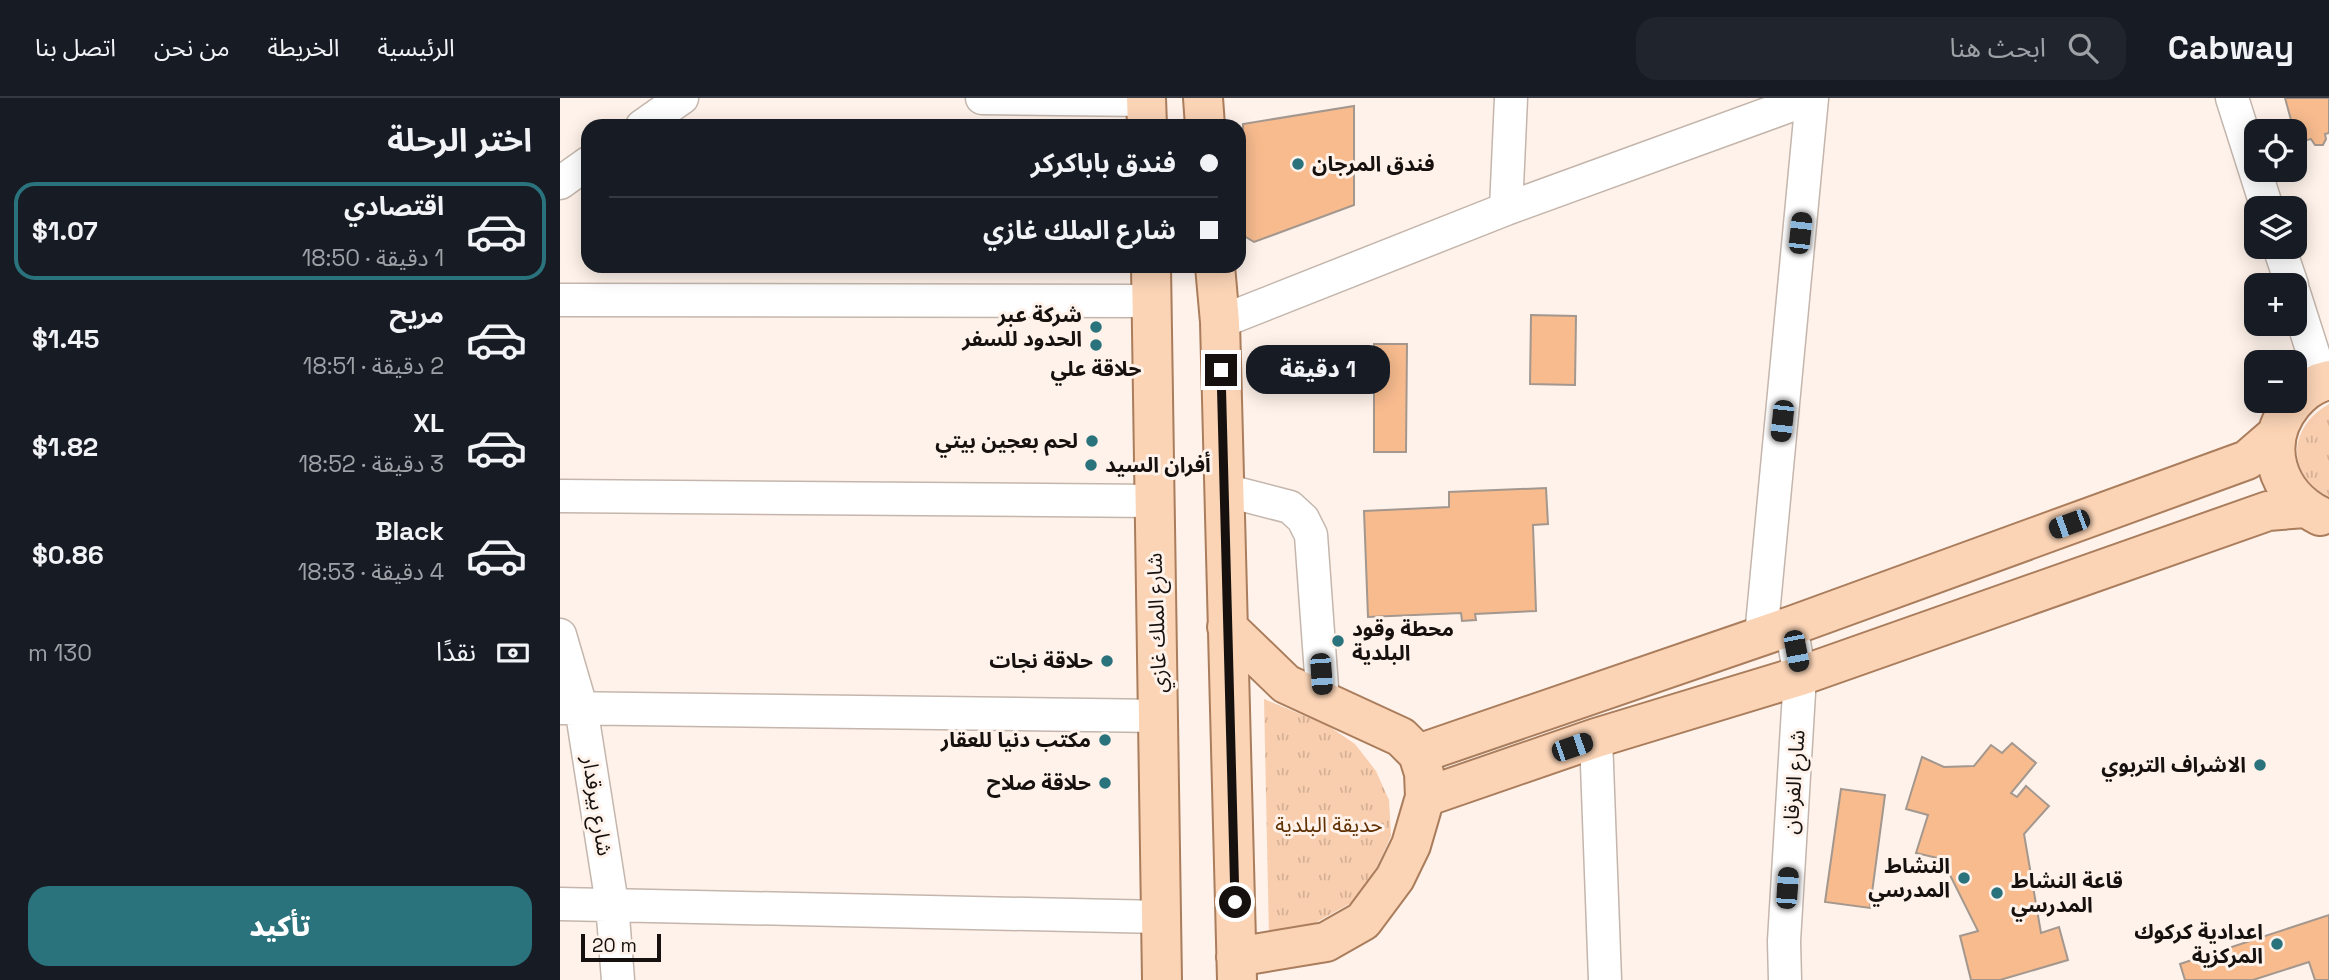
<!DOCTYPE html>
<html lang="ar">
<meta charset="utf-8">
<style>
body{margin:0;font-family:"Space Grotesk","Noto Sans Arabic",sans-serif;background:#20242c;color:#f1f3f6;direction:rtl;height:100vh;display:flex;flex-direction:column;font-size:26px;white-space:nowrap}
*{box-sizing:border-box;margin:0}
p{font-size:23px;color:#9ea1a6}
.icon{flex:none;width:38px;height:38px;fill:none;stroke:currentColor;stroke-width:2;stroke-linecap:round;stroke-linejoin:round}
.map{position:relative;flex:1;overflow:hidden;direction:ltr}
.panel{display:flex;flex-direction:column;background:#171b24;width:560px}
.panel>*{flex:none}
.guide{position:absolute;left:21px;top:21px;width:665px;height:154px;border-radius:21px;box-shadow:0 4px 18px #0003;direction:rtl;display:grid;align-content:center;height:154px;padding:0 28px;background:#171b24}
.controls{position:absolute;left:1684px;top:21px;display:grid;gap:14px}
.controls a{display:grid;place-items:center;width:63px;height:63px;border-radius:14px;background:#171b24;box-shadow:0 4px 18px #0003;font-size:35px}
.scale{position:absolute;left:21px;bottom:18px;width:80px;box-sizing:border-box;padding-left:7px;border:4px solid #16110e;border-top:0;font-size:19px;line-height:24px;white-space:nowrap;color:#16110e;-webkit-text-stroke:5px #fef2ea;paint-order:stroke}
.end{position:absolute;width:32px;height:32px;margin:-16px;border:9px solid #16110e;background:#fff;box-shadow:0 0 0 4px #fff}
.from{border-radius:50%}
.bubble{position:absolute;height:49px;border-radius:21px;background:#171b24;box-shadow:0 4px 18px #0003;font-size:23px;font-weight:800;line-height:49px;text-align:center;direction:rtl}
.car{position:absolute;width:21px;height:42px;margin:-21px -10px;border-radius:9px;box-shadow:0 0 5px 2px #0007;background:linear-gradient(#222 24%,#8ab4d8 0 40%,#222 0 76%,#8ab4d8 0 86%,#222 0)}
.guide b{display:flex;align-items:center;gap:24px;height:66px;font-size:26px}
.guide b+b{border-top:2px solid #363941}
.guide i{width:18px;height:18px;background:#f1f3f6}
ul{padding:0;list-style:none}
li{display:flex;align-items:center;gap:21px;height:98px;margin:0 14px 10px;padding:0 14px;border:4px solid transparent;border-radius:21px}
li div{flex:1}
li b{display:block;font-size:26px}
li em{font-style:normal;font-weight:800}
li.on{border-color:#2a727c}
li>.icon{width:63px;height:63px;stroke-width:1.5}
h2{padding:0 28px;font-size:32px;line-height:84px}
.pay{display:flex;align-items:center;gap:18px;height:77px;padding:0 28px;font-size:26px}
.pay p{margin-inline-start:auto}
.action{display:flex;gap:14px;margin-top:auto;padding:14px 28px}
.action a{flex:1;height:80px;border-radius:21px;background:#2a727c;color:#fff;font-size:28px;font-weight:800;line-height:80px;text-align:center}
header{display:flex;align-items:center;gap:42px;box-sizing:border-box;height:98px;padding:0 35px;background:#171b24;border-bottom:2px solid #363941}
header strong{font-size:33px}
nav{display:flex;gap:38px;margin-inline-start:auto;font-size:24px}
.search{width:490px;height:63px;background:#20242c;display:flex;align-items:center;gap:18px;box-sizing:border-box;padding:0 24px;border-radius:21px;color:#9ea1a6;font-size:26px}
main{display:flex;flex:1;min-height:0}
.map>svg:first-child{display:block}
</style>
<header>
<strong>Cabway</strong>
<div class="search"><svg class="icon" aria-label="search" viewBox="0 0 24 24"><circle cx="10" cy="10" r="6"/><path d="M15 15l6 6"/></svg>ابحث هنا</div>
<nav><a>الرئيسية</a><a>الخريطة</a><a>من نحن</a><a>اتصل بنا</a></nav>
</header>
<main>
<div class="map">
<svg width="1769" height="882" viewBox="0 0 1769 882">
<defs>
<pattern id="grass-tufts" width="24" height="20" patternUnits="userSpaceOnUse" patternTransform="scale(1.75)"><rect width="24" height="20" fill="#f9ceaf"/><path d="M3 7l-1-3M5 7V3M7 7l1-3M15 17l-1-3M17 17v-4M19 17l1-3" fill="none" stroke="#d5b095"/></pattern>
</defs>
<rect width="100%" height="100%" fill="#fef2ea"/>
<path fill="url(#grass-tufts)" d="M1769 306V399C1725 377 1728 329 1769 306Z
M704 601 767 627 795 646 816 673 829 702 831 738 814 776 791 805 737 835 709 839Z"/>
<path fill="#f7bb8e" stroke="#a4978e" stroke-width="2" d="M1725 0H1769V35L1765 36 1766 41 1763 47H1755L1751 41 1737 44Z
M794 8V107L694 144 681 136 683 26Z
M971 217 1016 218 1015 287 970 286Z
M814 246H847L846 354H814Z
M986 390 988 426 973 427 976 513 915 516 916 522 902 523 901 515 808 519 804 413 889 409V394Z
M1452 645 1476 665 1451 695 1457 699 1466 688 1489 708 1464 736 1481 835 1499 829 1508 862 1440 882H1411L1400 838 1418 833 1382 761 1356 755 1368 717 1346 711 1362 659 1384 669 1414 668 1431 647 1442 655Z
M1281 691 1325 697 1310 810 1265 804Z
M1769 817V882H1755L1749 864 1693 882H1625L1620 866Z"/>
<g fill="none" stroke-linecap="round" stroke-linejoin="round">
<g stroke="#c4b6ac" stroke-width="35">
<path id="minor" d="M422 0 586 2
M1672 0 1707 110
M82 28 122 0
M0 85 28 65
M946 111 951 0
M1719 149 1732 187
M1734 195 1762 283
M0 202 592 203
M660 224 946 111 1251 0
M664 392 730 409 743 421 751 437 763 604
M0 398 594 403
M0 537 21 609 52 806 58 882
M1201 538 1252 0
M0 610 600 618
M1036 640 1045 882
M0 806 601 819
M1225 882 1224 843 1240 578 1231 528"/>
</g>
<g stroke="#aa7d5c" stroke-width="42">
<path id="major" d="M586 0 587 28
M643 0 645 28
M591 168 602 882
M655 168 660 224 677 882
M1760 418C1716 396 1700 345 1733 305 1742 294 1755 285 1769 282
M667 529 726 586 841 639 858 656 864 675 865 699 851 747 835 780 803 823 766 844 676 859
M858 656 1231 528 1687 362 1717 336
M865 699 1036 640 1240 578 1708 413 1745 410"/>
</g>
<use href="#minor" stroke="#fff" stroke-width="32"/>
<use href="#major" stroke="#fbd4b6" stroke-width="38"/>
</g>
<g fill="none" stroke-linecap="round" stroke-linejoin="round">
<path stroke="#16110e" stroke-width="9" d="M661 272 675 804"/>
</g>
<g fill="#2a727c" stroke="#fef2ea" stroke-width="2.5">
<circle cx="738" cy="66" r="7"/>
<circle cx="536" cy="229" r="7"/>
<circle cx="536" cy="247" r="7"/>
<circle cx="532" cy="343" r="7"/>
<circle cx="531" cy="367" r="7"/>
<circle cx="778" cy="543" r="7"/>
<circle cx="547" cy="563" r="7"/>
<circle cx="545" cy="642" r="7"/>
<circle cx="1700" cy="667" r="7"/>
<circle cx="545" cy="685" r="7"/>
<circle cx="1404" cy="780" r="7"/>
<circle cx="1437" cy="795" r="7"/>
<circle cx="1717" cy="846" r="7"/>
</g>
<g text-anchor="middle" stroke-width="6" stroke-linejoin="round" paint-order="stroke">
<g font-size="21" font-weight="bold" fill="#16110e" stroke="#fef2ea" text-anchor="end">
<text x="752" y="73" text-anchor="start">فندق المرجان</text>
<text x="522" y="224">شركة عبر<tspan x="522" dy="24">الحدود للسفر</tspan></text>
<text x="536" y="278" text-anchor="middle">حلاقة علي</text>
<text x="518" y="350">لحم بعجين بيتي</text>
<text x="545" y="374" text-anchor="start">أفران السيد</text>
<text x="792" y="538" text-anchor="start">محطة وقود<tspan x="792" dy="24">البلدية</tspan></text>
<text x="533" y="570">حلاقة نجات</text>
<text x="531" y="649">مكتب دنيا للعقار</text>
<text x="1686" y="674">الاشراف التربوي</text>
<text x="531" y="692">حلاقة صلاح</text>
<text x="1390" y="775">النشاط<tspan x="1390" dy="24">المدرسي</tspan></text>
<text x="1451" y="790" text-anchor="start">قاعة النشاط<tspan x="1451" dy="24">المدرسي</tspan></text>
<text x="1703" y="841">اعدادية كركوك<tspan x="1703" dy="24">المركزية</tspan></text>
</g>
<g font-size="21" fill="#16110e" stroke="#fef2ea">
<text transform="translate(597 525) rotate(-92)" y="7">شارع الملك غازي</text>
<text transform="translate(1234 684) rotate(-86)" y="7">شارع الفرقان</text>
<text transform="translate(37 708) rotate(81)" y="7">شارع بيرقدار</text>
</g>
<g font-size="21" fill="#5f3001" stroke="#fef2ea">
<text x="769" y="734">حديقة البلدية</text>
</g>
</g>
</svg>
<div class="controls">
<a><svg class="icon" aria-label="locate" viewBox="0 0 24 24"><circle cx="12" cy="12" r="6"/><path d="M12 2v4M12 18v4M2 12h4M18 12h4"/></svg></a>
<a><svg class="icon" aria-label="layers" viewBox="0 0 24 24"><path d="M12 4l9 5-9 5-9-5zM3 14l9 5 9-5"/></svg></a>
<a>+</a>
<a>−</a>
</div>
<div class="scale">20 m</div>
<i class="end from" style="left:675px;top:804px"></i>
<i class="end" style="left:661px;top:272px"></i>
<div class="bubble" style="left:686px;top:247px;width:144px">1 دقيقة</div>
<i class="car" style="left:1240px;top:135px;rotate:6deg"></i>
<i class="car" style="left:1222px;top:323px;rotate:186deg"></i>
<i class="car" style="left:1509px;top:426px;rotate:250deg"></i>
<i class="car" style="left:1236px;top:553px;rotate:169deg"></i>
<i class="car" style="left:761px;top:576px;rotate:176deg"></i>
<i class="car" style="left:1012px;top:649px;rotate:71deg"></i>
<i class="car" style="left:1227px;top:790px;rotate:4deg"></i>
<div class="guide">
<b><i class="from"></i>فندق باباكركر</b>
<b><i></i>شارع الملك غازي</b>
</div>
</div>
<section class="panel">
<h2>اختر الرحلة</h2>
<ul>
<li class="on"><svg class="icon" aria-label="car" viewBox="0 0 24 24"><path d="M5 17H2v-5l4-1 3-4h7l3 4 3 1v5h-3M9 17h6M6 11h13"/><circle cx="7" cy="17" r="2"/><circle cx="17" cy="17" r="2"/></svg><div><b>اقتصادي</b><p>1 دقيقة · 18:50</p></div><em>$1.07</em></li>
<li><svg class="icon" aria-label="car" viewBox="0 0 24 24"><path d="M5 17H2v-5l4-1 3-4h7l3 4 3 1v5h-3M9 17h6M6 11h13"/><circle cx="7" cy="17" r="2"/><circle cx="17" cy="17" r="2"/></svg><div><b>مريح</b><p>2 دقيقة · 18:51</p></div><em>$1.45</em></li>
<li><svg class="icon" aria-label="car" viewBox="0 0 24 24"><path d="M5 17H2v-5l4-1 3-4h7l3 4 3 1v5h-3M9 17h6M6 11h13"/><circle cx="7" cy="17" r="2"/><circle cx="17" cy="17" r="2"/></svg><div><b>XL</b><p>3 دقيقة · 18:52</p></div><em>$1.82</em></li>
<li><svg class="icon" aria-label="car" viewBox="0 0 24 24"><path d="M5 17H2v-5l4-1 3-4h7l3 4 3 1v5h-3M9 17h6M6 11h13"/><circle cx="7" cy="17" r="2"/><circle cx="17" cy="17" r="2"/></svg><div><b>Black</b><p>4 دقيقة · 18:53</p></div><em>$0.86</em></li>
</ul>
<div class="pay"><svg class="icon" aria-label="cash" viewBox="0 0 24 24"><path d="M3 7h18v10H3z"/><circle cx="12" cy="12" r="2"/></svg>نقدًا<p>130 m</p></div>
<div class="action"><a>تأكيد</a></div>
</section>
</main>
